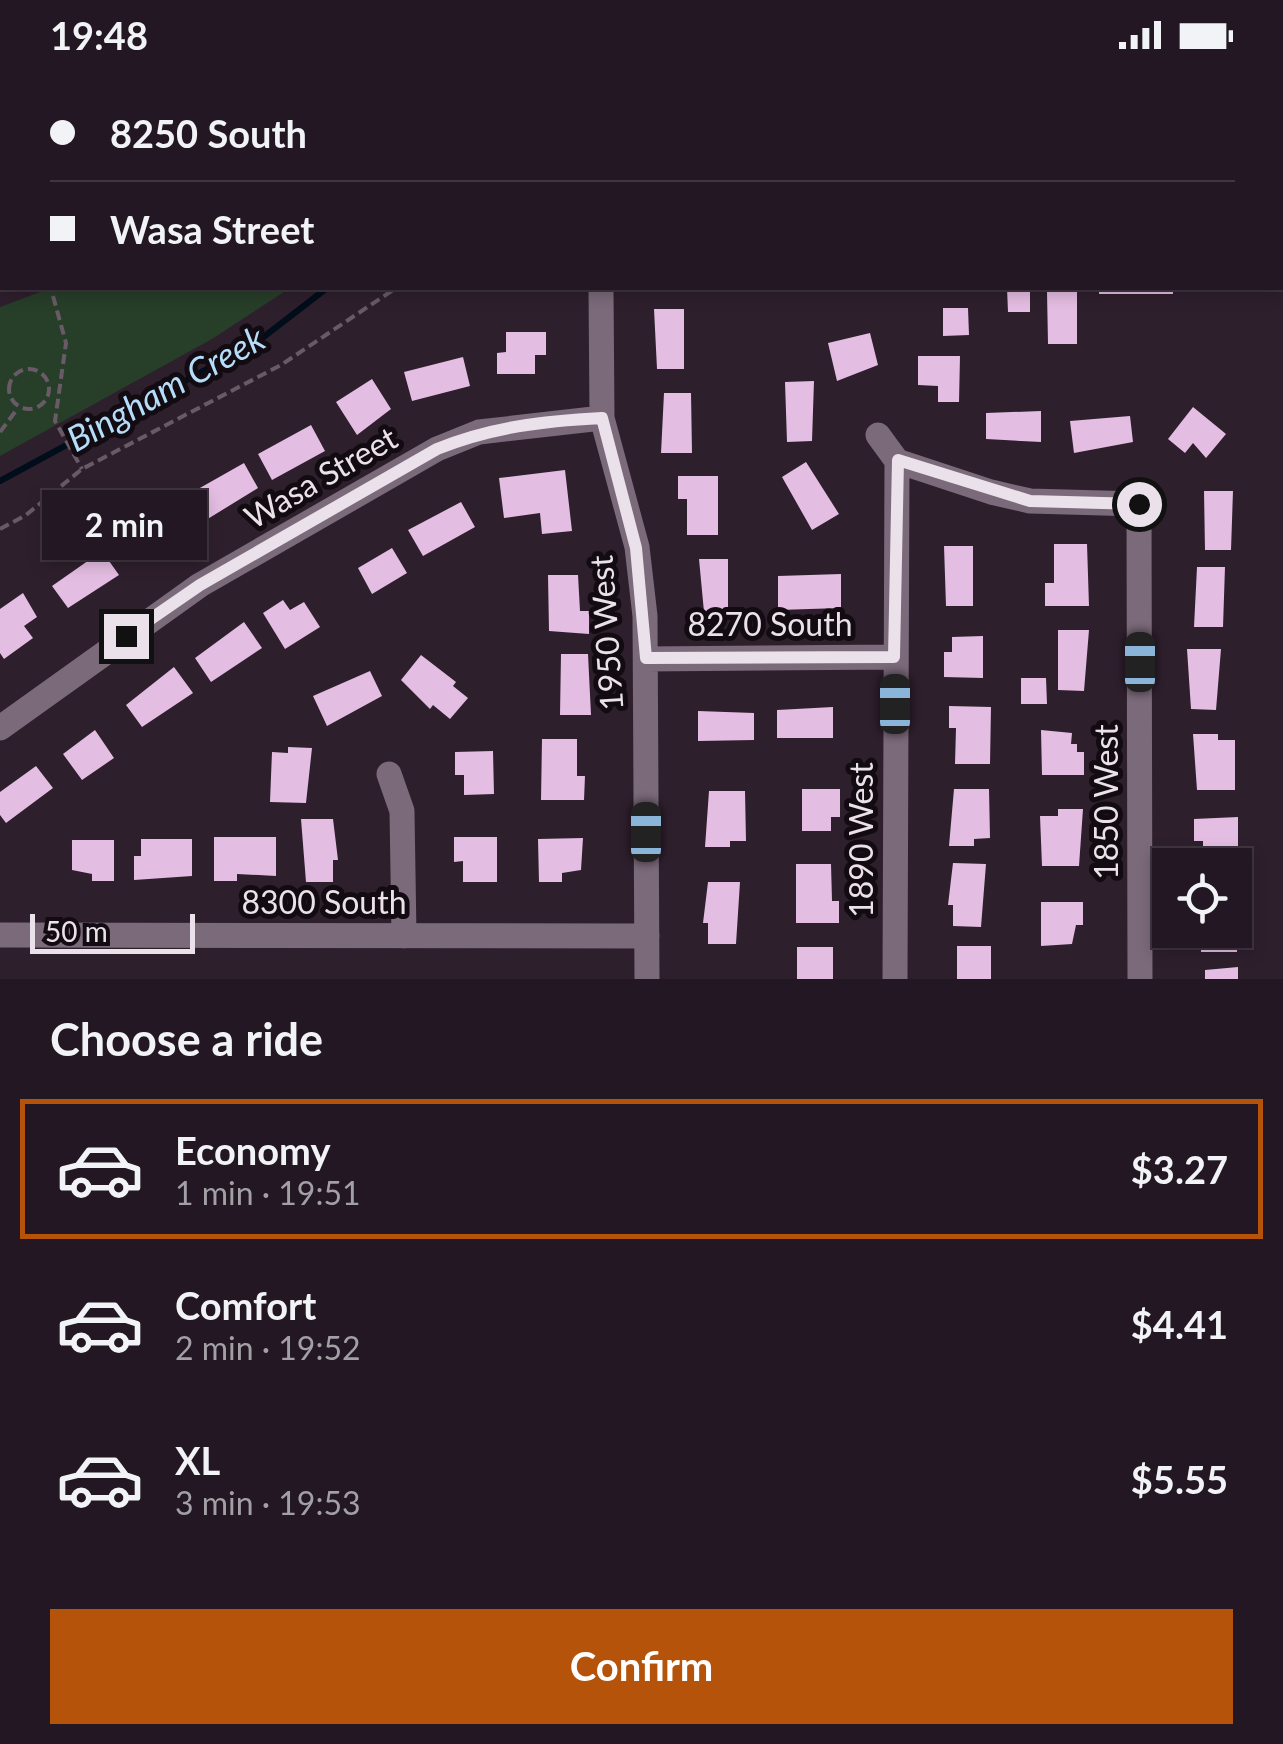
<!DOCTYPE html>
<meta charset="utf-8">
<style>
body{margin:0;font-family:Lato,sans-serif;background:#2e242f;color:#f1f3f6;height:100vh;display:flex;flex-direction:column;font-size:38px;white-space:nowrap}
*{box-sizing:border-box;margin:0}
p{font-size:32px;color:#a29fa5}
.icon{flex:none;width:55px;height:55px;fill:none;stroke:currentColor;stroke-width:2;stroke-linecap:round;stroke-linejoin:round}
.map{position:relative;height:909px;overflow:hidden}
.panel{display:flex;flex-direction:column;background:#221722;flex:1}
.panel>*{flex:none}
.banner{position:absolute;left:0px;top:0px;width:1285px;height:220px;box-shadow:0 5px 15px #0003,0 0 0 2px #3f3640;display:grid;align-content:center;height:220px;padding:0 50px;background:#221722}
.buttons{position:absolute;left:1152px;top:778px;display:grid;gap:20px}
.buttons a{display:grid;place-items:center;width:100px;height:100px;border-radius:0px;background:#221722;box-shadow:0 5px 15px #0003,0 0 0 2px #3f3640;font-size:50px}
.scale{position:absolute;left:30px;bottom:25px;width:165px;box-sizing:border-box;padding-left:10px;border:5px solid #ebe1ea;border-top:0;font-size:28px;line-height:35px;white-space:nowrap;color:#ebe1ea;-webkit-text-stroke:8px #120c12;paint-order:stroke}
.end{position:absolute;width:45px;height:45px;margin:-22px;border:12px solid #ebe1ea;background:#111;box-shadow:0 0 0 5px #111}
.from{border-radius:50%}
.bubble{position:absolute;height:70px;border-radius:0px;background:#221722;box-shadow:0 5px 15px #0003,0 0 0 2px #3f3640;font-size:32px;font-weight:700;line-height:70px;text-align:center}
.car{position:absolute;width:30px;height:60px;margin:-30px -15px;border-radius:12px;box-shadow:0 0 8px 2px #0007;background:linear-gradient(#222 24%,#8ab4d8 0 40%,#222 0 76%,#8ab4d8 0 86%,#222 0)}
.banner b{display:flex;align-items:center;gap:35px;height:95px;font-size:38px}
.banner b+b{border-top:2px solid #3f3640}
.banner i{width:25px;height:25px;background:#f1f3f6}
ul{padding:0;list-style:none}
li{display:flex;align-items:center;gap:30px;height:140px;margin:0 20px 15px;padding:0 30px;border:5px solid transparent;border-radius:0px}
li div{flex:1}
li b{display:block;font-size:38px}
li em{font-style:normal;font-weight:700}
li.current{border-color:#b45309}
li>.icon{width:90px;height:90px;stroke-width:1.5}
h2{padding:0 50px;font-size:45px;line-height:120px}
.action{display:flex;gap:20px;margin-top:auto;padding:20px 50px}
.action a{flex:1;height:115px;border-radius:0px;background:#b45309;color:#fff;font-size:40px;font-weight:700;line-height:115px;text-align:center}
.status{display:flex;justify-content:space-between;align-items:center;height:70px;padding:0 50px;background:#221722;direction:ltr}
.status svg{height:28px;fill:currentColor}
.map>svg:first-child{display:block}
</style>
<div class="status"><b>19:48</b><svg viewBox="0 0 49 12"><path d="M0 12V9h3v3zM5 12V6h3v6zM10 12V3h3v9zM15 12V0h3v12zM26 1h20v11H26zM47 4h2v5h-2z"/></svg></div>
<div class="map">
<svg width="1283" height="909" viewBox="0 0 1283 909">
<rect width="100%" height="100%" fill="#2e1f2d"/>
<path fill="#273e29" d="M51 218H290L212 269 0 386V237Z"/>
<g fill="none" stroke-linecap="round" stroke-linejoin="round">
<path stroke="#000d1a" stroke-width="6" d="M556 2 561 0
M0 411 257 272 327 218"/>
</g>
<path fill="#e4bde2" d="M1007 218H1030V242H1008Z
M1099 218H1173V224H1099Z
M1047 222H1077V274H1048Z
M943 238H968L969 265 943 266Z
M654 239H684V299H657Z
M506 262H546V285H535V304H497V283L506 282Z
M870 263 878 295 837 311 828 273Z
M918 286H960L959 332H938V316L918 315Z
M463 287 470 316 412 331 404 302Z
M372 309 391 339 357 365 336 332Z
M814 311 812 371 787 372 785 312Z
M664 323H691L692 383H661Z
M1193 337 1226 364 1206 388 1193 373 1185 383 1168 369Z
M1041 341V372L986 369V343Z
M1130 346 1133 372 1074 383 1070 351Z
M311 355 325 381 272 410 258 384Z
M806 392 839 444 812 460 782 407Z
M244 393 258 418 206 450 191 423Z
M565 400 572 461 542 464 540 443 504 448 499 408Z
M678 406H718V465H687V429H678Z
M1204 421H1233L1231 480H1205Z
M107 429 121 448 104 460 90 441Z
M168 429 184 453 151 475 155 481 137 492 125 474 137 466 128 452Z
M461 432 475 457 423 486 408 460Z
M1054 474H1087L1089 536H1045V513H1054Z
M944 476H973V536H946Z
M392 478 407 503 372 524 358 498Z
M102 481 119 505 68 538 52 516Z
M699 489H728V542H704Z
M1197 497H1225L1223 557H1194Z
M841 504V538L778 540V506Z
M548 505H578L580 541H589V564L549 561Z
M23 523 37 547 24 556 33 568 4 589 0 583V539Z
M283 530 290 540 304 532 320 557 285 579 263 543Z
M244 552 262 578 211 612 195 588Z
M1058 560H1089L1084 621 1058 620Z
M983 566V608L944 607V582H952V567Z
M1187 579H1221L1216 640 1191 639Z
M561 584H588L591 645H560Z
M421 585 456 612 453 616 468 628 450 649 433 635 430 639 401 610Z
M174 597 193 623 142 657 126 635Z
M370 601 382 626 327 656 313 626Z
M1021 608H1046L1047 634H1021Z
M949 636 991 637 990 694H955L956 658H949Z
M833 637V668H777V640Z
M698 641 754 643V670L698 671Z
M95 660 114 688 82 710 63 684Z
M1041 660 1072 663 1071 674H1077V682H1084V705H1042Z
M1193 664H1218V670H1235V720H1197Z
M542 669H577V706H585L584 730H541Z
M288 677 312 678 306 733 270 732 272 682 288 683Z
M493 681 494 724 464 725V705H455V682Z
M36 696 53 718 6 753 0 745V722Z
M802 719H840V747H831V761H802Z
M954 719H989L990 768 974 769V776H949Z
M709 721H745L746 771H730V777H705Z
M1058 739H1083L1079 796H1042L1040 746H1058Z
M1238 747V788H1212V778H1203V771H1194V749Z
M301 749H333L338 790H333V812H306Z
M214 767H276V806L237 804V811H214Z
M454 767H497V812H463V791L454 792Z
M583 768 581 800 562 803V812H539L538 769Z
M141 769H192V806L134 810V786H141Z
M72 770H114V811H92V804L72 800Z
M953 793 986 794 981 857 953 856V835H948Z
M796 794H831L832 831H839V853H796Z
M708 812H740L736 874H708V853H703Z
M1041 832H1083V855H1076L1072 874 1041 876Z
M1201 860H1237V882H1201Z
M957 876H991V909H957Z
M797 877H833V909H797Z
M1238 897V909H1205V900Z"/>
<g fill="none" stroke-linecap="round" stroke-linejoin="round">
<path stroke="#685b67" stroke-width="4" stroke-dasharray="10 5" stroke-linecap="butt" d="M53 226 66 273 55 351 82 399
M9 319a20 20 0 1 1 40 0a20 20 0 1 1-40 0Z
M0 362 18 338
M0 459 26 445 82 399 281 295 396 218"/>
<path stroke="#7b6a7a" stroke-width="25" d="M1243 0V2
M241 2 247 0
M964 2V0
M0 95 2 94
M1282 100H1283
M0 208 2 207
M601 218 602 348 637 477 645 546 647 909
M878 365 897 391 991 422 1030 431 1139 434 1140 909
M646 589 895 587
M0 658 200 515 437 379 479 362 602 348
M389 704 402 741 404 866
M0 865 647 866
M895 909 897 391"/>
<path stroke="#bbb0ba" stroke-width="2.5" d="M322 2 328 0
M369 2 376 0
M0 123 2 122
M0 142 2 141"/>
</g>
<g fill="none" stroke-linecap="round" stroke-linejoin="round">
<path stroke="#ebe1ea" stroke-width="12" d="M126 566 200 515 437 379C491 357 544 351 602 348L636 478 646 588 894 587 898 390 1030 431 1139 434"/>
</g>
<g text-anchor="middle" stroke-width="10" stroke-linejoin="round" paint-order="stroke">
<g font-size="32" fill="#ebe1ea" stroke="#120c12">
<text transform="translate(321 408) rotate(-30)" y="11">Wasa Street</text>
<text x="770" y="566">8270 South</text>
<text transform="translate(607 563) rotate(-94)" y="11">1950 West</text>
<text transform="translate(1107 732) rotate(-90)" y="11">1850 West</text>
<text transform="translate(862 770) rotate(-90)" y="11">1890 West</text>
<text x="324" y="844">8300 South</text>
</g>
<g font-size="35" font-style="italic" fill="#b5ddfa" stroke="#120c12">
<text transform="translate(166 319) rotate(-29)" y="12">Bingham Creek</text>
</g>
</g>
</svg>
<div class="buttons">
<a><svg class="icon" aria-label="locate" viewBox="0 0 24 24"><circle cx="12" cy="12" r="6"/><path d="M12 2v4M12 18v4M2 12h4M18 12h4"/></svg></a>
</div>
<div class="scale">50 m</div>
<i class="end from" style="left:1139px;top:434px"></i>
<i class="end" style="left:126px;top:566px"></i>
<div class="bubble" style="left:42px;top:420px;width:165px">2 min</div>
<i class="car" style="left:1140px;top:592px;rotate:0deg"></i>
<i class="car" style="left:895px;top:634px;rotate:0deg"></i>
<i class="car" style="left:646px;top:762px;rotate:0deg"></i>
<div class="banner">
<b><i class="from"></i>8250 South</b>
<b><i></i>Wasa Street</b>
</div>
</div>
<section class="panel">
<h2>Choose a ride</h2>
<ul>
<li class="current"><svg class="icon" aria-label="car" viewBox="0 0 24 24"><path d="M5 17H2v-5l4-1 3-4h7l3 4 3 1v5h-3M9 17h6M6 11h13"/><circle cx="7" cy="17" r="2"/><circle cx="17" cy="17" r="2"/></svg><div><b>Economy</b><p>1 min · 19:51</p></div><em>$3.27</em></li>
<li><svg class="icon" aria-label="car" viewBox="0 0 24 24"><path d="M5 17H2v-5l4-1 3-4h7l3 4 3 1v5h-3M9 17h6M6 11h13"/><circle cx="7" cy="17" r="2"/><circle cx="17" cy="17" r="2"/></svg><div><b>Comfort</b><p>2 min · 19:52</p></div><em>$4.41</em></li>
<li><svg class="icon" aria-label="car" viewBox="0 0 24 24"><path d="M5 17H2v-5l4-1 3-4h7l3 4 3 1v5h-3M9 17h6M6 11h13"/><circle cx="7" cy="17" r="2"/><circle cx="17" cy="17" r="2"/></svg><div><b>XL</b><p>3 min · 19:53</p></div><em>$5.55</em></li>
</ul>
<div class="action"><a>Confirm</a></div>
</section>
